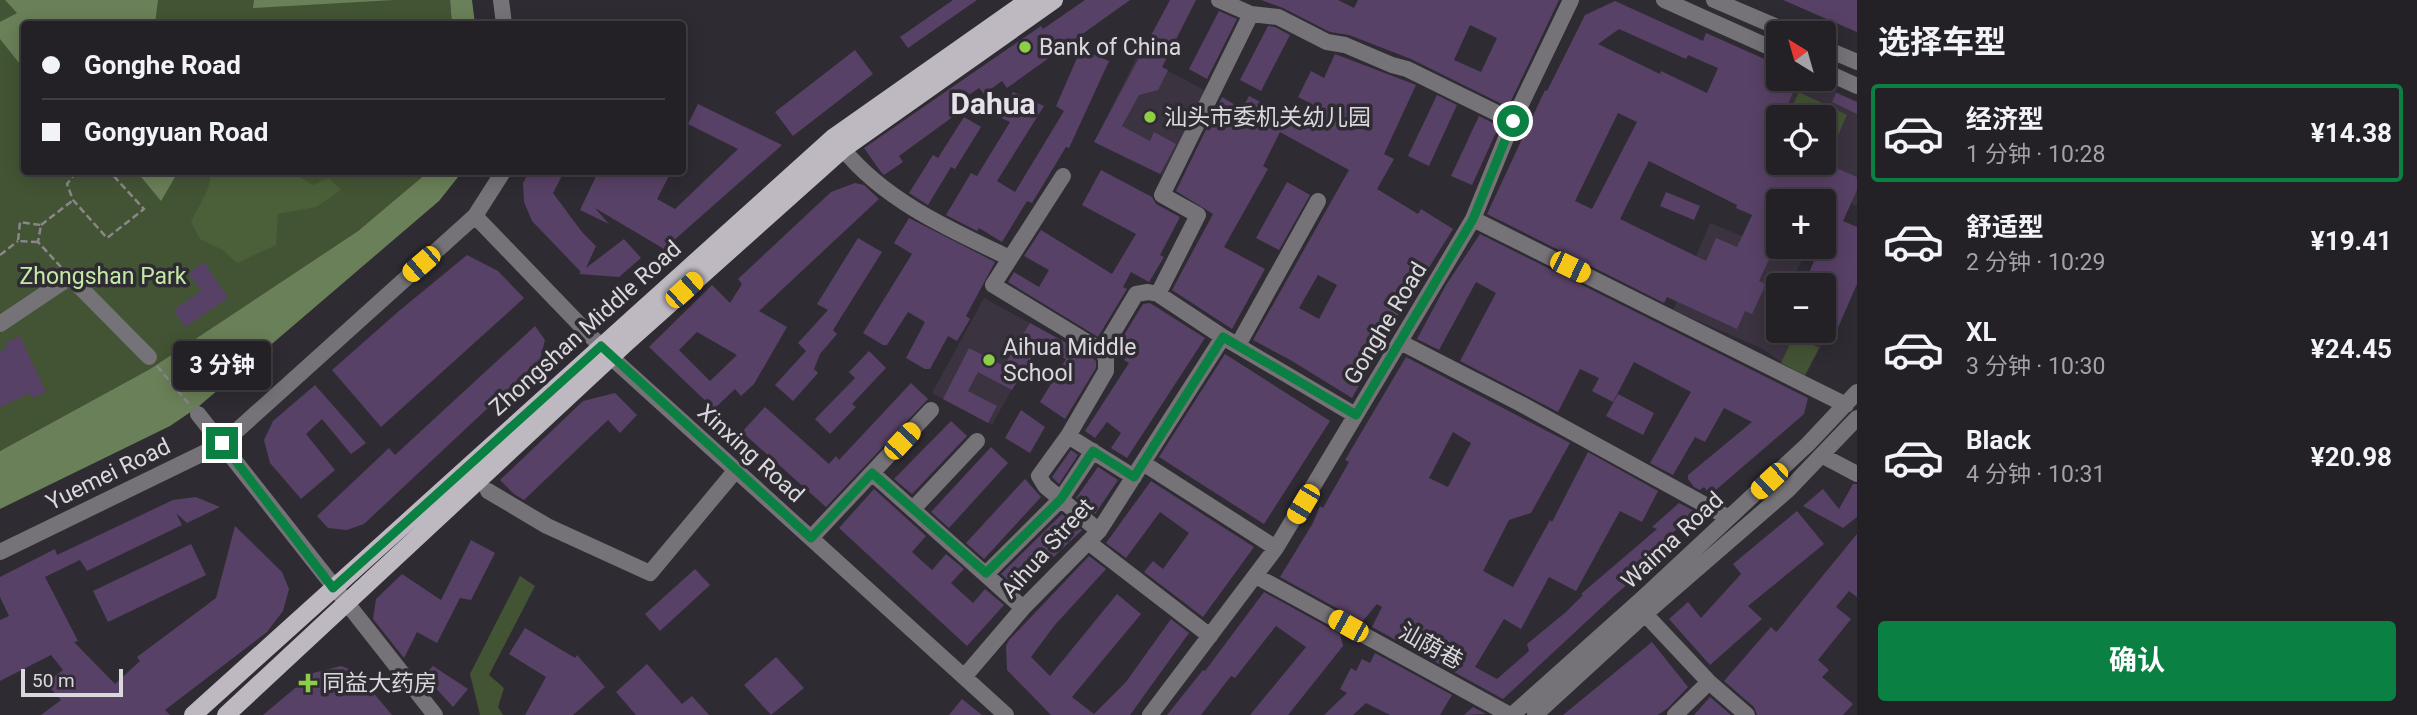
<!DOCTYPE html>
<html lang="zh">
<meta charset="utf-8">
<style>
body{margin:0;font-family:Roboto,"Noto Sans SC",sans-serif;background:#2b282e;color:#f1f3f6;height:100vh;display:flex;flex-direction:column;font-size:26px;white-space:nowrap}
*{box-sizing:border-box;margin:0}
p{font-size:23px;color:#a3a3a7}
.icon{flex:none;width:38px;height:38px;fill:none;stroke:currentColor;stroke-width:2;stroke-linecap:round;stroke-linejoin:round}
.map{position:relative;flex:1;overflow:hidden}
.drawer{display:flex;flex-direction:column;background:#232026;width:560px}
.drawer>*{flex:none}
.banner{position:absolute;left:21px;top:21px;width:665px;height:154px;border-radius:7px;box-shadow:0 4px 18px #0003,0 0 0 2px #403e43;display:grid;align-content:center;height:154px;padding:0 21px;background:#232026}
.needle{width:46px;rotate:323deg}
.buttons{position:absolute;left:1766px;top:21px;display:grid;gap:14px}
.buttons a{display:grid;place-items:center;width:70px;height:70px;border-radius:7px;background:#232026;box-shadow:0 4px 18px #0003,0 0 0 2px #403e43;font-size:35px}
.scale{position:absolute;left:21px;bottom:18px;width:102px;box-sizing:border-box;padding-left:7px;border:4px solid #dbd8dd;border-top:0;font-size:19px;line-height:24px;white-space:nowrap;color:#dbd8dd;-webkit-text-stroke:5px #2f2b33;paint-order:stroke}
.end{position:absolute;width:32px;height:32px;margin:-16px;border:9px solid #0b8043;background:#fff;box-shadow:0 0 0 4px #fff}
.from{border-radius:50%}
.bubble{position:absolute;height:49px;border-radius:7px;background:#232026;box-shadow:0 4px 18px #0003,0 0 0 2px #403e43;font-size:23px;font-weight:700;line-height:49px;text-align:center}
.car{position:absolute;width:21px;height:42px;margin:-21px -10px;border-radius:9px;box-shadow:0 0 5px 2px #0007;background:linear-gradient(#f5c518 24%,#345 0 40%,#f5c518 0 76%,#345 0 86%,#f5c518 0)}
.banner b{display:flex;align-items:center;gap:24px;height:66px;font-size:26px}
.banner b+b{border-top:2px solid #403e43}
.banner i{width:18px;height:18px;background:#f1f3f6}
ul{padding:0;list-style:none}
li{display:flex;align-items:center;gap:21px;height:98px;margin:0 14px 10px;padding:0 7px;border:4px solid transparent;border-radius:7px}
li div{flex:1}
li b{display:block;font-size:26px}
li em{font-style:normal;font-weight:700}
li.selected{border-color:#0b8043}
li>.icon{width:63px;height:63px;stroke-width:1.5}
h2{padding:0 21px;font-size:32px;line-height:84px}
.primary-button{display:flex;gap:14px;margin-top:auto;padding:14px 21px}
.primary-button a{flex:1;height:80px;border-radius:7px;background:#0b8043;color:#fff;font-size:28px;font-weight:700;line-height:80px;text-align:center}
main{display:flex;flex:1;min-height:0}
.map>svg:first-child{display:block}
</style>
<main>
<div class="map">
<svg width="1857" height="715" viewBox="0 0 1857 715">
<rect width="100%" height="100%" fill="#2f2b33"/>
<path fill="#3b3340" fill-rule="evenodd" d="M1138 55 1206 91 1162 175 1094 142Z
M1778 79H1811L1857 102V206L1826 191 1761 169ZM1778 117H1824V163H1778Z
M1710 223 1802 260 1790 285H1778V312L1774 321 1778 323V331H1795L1823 343 1804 378 1763 349 1673 310Z
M984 298 1044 331 992 425 932 393Z"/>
<path fill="#435434" d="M0 0H450L452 24H24V172H428L358 231 150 369 0 451Z
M1799 92 1847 115 1835 142 1824 136V117H1787Z
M1794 335 1819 348 1805 375 1781 363Z
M520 576 535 586 489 675 504 688 498 707 503 715H480L470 674Z"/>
<path fill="#4b6039" d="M211 172H291L313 185 329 178 341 190 316 207 278 214 276 245 237 263 223 250 200 239 191 222 208 189Z"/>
<path fill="#6a8058" d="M5 0H158L155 24H24V69L0 39V22L17 13Z
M254 0H394L253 8Z
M450 0H472L475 24H452Z
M137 172H178L161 201Z
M428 172H462L439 201 198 407 170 426 0 509V451L150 369 358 231Z"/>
<path fill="#584166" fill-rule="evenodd" d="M953 0H977L908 48 900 37Z
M1085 0H1130L1007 88 1002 81 984 94 979 88 950 108 958 113 899 156 903 162 884 175 881 172 864 148 1041 26 1043 29Z
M1170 0H1196L1162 67 1168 70 1158 90 1139 95 1122 126 1150 141 1154 132 1176 144 1160 174 1094 142Z
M1261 0H1338L1354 8 1358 0H1559L1508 107 1411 59 1349 35 1330 32 1283 8ZM1470 25 1497 38 1481 72 1454 60Z
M1783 0H1857V32L1829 20Z
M1615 1 1703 41 1706 33 1778 65V79H1799L1782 117H1778V163H1825L1857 177V190L1843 221 1857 227V284L1833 339 1824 335V285H1804L1816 256 1824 258V218L1831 201H1778V240L1759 281 1766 284 1752 314 1745 311 1737 329 1667 297 1664 303 1487 214 1545 90 1547 91 1585 15ZM1619 29 1686 59 1688 55 1718 68 1707 93 1661 71 1660 74 1598 44ZM1618 113 1637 122 1592 209 1575 201ZM1649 161 1737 205 1736 208 1752 215 1737 247 1716 238 1706 261 1620 219Z
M1219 11 1237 19 1207 79 1189 69Z
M1268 26 1275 27 1290 35 1261 91 1240 80Z
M1081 49 1109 61 1069 148 1066 147 1032 203 1027 201 1002 242 979 228 977 231 946 215 971 173 977 176 1010 122 1001 118 1013 92 1044 106 997 181 1015 192 1064 111 1056 106Z
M855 50 873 74 793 136 775 112Z
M1335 54 1416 85 1384 154 1394 159 1377 189 1418 214 1421 209 1453 229 1423 277 1420 275 1352 398 1292 361 1253 340 1349 170 1280 132 1263 166 1268 169 1224 247 1265 269 1232 329 1172 290 1213 214 1176 191 1222 97 1242 109 1249 96 1299 122 1310 103 1298 97 1311 71 1324 78ZM1318 275 1337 285 1319 319 1299 308Z
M1836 93 1857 102V114L1832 102Z
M1437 95 1457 105 1429 166 1408 156Z
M698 104 782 145 664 249 595 208 609 224 580 210 598 172H671L657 199 675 209 738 149 688 124Z
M1479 116 1499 126 1472 185 1451 176Z
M964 117 981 127 955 169 951 167 928 205 909 193 933 155 938 158Z
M1101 170 1152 197 1156 204 1180 217 1160 255 1164 257 1149 282 1131 272 1123 287 1127 289 1098 337 1008 282 1014 272 1039 287 1049 270 1024 256 1041 230 1112 274 1136 234 1082 205Z
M529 172H564L553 193 582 232 596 246 586 268 624 239 641 258 619 277 579 274 581 272 532 221 524 202 523 183Z
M1287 182 1310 195 1279 250 1256 238Z
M855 183 864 185 879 199 759 311 787 327 754 384 741 396 735 389 714 409 649 347 712 285 730 303 742 284 738 279 831 192ZM697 332 737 355 710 381 679 350Z
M1666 192 1700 206 1694 220 1660 206Z
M909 218 995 262 966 316 970 319 957 341 948 336 930 369H925L906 358 925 322 908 312 887 345H883L863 333 912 254 894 243Z
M1480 234 1808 398 1804 414 1710 495 1704 487 1700 490 1694 487 1688 479V475L1752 422 1724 408 1705 442 1695 437 1673 475 1650 463 1691 392 1634 362 1613 402 1592 391 1599 378 1580 369 1558 412 1460 361 1496 293 1476 282 1439 350 1417 339 1446 285Z
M858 238 882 252 833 330 837 334 820 354 814 369 818 373 793 401 775 385 806 351 798 343 828 310 817 304Z
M467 255 498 271 524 298 381 427 332 370 399 311Z
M204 262 228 298 185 327 174 310 201 291 189 273Z
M1150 303 1205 338 1127 458 1111 448 1121 433 1107 422 1095 438 1085 431 1129 363 1124 360 1126 357 1115 350 1143 304Z
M1030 323 1090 356 1096 361V368L1065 419 1040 402 1066 359 1039 345 1012 390 978 372 968 391 997 406 988 423 943 399 969 348 1004 366Z
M535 326 545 340 540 359 364 524 347 530 328 528 317 516 389 448 395 455Z
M20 336 46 392 32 398 30 393 0 407V351L7 348 5 343Z
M869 351 886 368 852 404 856 407 830 434 815 419 855 378 849 372Z
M1225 354 1330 421 1264 524 1159 457Z
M1406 357 1570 443 1531 513 1509 520 1483 571 1513 587 1550 520 1552 522 1588 452 1658 491 1642 522 1620 511 1576 591 1549 577 1521 629 1504 619 1475 667 1497 679 1529 651 1527 644 1566 612 1583 595 1581 594 1657 529 1652 527 1679 503 1696 512 1650 553 1656 560 1615 595 1503 699 1372 627 1382 607 1377 604 1362 622 1280 577 1313 523 1320 506 1323 508 1349 462 1345 460ZM1453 432 1471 443 1448 487 1429 478Z
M911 383 928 399 826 507 742 432 765 407 829 464 836 456 839 460Z
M315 385 366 443 351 454 322 419 306 434 335 470 301 499 270 463 264 440 273 421Z
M615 393 637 415 620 433 608 420 524 500 514 494 500 480 583 401Z
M1618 394 1654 413 1643 435 1606 416Z
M1021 410 1045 427 1030 453 1005 438Z
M951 421 967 436 912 494 894 479Z
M991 447 1008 463 949 528 931 512Z
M1071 450 1078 455 1059 484 1052 477Z
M1098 467 1118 480 1095 514 1076 498Z
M1025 479 1041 497 984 559 966 543Z
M1151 481 1254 547 1203 617 1144 572 1153 561 1163 569 1189 533 1160 512 1126 558 1106 543Z
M1853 484H1857V517L1843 528 1803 506 1823 489 1839 509Z
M874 489 926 536 912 552 932 570 946 554 964 569 951 583 973 603 985 589 1004 605 967 646 839 528Z
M196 497 220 507 187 523 176 513 182 525 87 571 80 560 45 577 78 641 74 642 115 684 140 661 137 657 216 598 235 526 282 572 289 589 283 611 267 632 165 710 170 715H41L61 700 46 683 63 670 51 655 0 681V620L9 616 0 597V577L55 549 57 555 173 500Z
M1797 511 1824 544 1748 606 1762 619 1710 665 1669 619 1688 602 1701 618 1741 574 1733 564Z
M1062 514 1082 530 1019 590 1001 574Z
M1857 534V597L1849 591 1836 607 1851 619 1818 660 1829 670 1822 677 1853 704 1843 715H1757L1754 707 1724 681 1771 627 1776 632 1779 629Z
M471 540 495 553 471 600 460 598 437 643 417 632 404 658 373 619 376 599 402 574 441 600Z
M191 544 206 575 108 622 93 591Z
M1089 556 1106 569 1054 626 1031 657 1050 676 1117 594 1141 614 1072 697 1094 714 1126 682 1171 619 1189 633 1130 715H1051L1007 670 1006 646 1009 640Z
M695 569 710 585 660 631 645 614Z
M1264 592 1340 634 1343 646 1288 715H1250L1306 647 1276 626 1235 678 1231 676 1201 715H1167L1203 670 1205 671Z
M525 628 575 658 577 655 605 687 573 715H525L546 677 509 654Z
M1652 642 1688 687 1668 708 1658 715H1563Z
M1375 653 1452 695 1440 715H1390L1366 703 1353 715H1324L1347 693 1340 689 1351 668 1356 671 1362 659 1370 663Z
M776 657 804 688 771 715 744 685Z
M647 664 682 704 692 696 709 715H636L616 692Z
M341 666 355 671 392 715H263L313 673Z
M433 666 468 689 453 707 424 675Z
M1710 697 1731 715H1694Z
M962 699 982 715H949Z
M1473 707 1486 714 1464 715Z"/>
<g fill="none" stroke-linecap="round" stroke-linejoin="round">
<path stroke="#89868c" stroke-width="2.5" stroke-dasharray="7 3.5" stroke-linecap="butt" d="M76 172 67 184 73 200 107 238 144 209 110 172
M41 225 72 201
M38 242 18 241 20 222 41 225 38 242 61 267
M0 255 18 241
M157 366 189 404"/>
<path stroke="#757377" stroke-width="16" d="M501 0 504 24
M1219 0 1251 14 1278 17 1327 42 1345 45 1392 65 1407 69 1513 121
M1664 0 1778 51
M1714 0 1791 33
M1251 14 1162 195 1198 215 1158 294 1223 337 1355 415
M1824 48 1857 62
M1824 71 1857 86
M843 149C885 201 951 230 1010 258
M1063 176 993 285 1102 351
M475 216 611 357 1006 715
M1473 219 1846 405
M0 324 70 277 149 357
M1400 342 1521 404 1729 518
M1238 345 1318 201
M198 414 435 715
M1068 436 1134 477
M1823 456 1857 474
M1143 463 1276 548
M872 473 1023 608
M488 491 547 526 650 573 736 470
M913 509 977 441
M1099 531 1045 486 1039 476 1068 436 1106 371V359L1102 351 1136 294 1148 292 1158 294
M811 538 931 410
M1088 542 1210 636
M0 552 222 444 475 216 503 172
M986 574 1061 499 1093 451
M1256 576 1510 715
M1645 614 1709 682 1747 715
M964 677 1023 608 1099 531 1223 337
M1150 715 1276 548 1441 273 1473 219 1513 121 1571 0
M1512 715 1644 597 1808 444 1857 392
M1535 715 1645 614 1788 490 1857 418
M1675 715 1709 682"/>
<path stroke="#beb9c1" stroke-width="18" d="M193 715 834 137 1029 0
M226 715 625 344 843 149 1054 0"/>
</g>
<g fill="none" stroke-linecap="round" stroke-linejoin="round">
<path stroke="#0b8043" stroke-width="9" d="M222 443 333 588 601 346 811 538 872 473 986 573 1061 499 1093 451 1134 477 1223 337 1356 415 1473 219 1513 121"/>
</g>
<g fill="#8cce45" stroke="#2f2b33" stroke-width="2.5">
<circle cx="1025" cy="47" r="7"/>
<circle cx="1150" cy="117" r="7"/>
<circle cx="989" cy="360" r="7"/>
<path d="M304.5 672.5h7v7h7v7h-7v7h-7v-7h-7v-7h7z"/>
</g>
<g text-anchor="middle" stroke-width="7" stroke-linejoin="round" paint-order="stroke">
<g font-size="23" fill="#dbd8dd" stroke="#2f2b33" text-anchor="start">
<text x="1039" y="55">Bank of China</text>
<text x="1164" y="125">汕头市委机关幼儿园</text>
<text x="1003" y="355">Aihua Middle<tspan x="1003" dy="26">School</tspan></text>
<text x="322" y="691">同益大药房</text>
</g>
<g font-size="23" fill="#c4e8a6" stroke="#2f2b33">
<text x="103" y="284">Zhongshan Park</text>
</g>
<g font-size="23" fill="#dbd8dd" stroke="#2f2b33">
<text transform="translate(1385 323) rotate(-59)" y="8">Gonghe Road</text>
<text transform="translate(585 328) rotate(-42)" y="8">Zhongshan Middle Road</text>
<text transform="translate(751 453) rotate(42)" y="8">Xinxing Road</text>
<text transform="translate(108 474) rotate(-26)" y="8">Yuemei Road</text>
<text transform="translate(1672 540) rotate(-43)" y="8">Waima Road</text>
<text transform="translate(1047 548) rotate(-48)" y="8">Aihua Street</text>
<text transform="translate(1431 646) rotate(29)" y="8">汕荫巷</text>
</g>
<g font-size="30" font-weight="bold" fill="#e7e1ec" stroke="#2f2b33">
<text x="993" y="114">Dahua</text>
</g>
</g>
</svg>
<div class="buttons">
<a><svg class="needle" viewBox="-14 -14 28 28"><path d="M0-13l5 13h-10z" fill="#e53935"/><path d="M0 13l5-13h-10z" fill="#a3a3a7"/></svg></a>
<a><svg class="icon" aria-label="locate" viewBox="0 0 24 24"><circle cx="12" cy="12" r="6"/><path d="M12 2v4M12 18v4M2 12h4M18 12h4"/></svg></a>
<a>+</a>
<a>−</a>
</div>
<div class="scale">50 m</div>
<i class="end from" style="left:1513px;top:121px"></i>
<i class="end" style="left:222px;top:443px"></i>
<div class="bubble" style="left:173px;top:341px;width:98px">3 分钟</div>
<i class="car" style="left:421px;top:264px;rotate:229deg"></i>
<i class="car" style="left:1570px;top:267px;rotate:116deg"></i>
<i class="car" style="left:684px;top:290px;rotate:48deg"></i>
<i class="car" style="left:902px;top:441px;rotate:43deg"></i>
<i class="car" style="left:1769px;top:481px;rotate:227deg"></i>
<i class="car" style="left:1303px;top:504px;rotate:211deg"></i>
<i class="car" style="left:1348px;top:626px;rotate:299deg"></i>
<div class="banner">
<b><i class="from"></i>Gonghe Road</b>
<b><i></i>Gongyuan Road</b>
</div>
</div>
<section class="drawer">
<h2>选择车型</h2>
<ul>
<li class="selected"><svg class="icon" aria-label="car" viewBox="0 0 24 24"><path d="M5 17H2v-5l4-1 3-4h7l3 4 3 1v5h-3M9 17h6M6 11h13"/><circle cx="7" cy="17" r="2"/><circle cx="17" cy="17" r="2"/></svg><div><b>经济型</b><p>1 分钟 · 10:28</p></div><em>¥14.38</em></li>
<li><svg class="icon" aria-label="car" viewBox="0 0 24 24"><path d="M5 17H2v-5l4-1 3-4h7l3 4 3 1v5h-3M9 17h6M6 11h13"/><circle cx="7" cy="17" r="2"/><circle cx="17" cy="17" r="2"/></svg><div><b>舒适型</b><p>2 分钟 · 10:29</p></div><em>¥19.41</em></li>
<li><svg class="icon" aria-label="car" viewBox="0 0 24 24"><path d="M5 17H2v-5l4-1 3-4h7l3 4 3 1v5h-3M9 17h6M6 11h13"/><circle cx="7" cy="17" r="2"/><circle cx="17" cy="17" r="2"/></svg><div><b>XL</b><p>3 分钟 · 10:30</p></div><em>¥24.45</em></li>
<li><svg class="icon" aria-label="car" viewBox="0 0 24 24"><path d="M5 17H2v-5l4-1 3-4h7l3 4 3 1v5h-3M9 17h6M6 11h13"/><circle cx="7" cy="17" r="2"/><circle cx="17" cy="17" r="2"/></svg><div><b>Black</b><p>4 分钟 · 10:31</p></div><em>¥20.98</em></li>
</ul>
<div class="primary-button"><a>确认</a></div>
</section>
</main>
